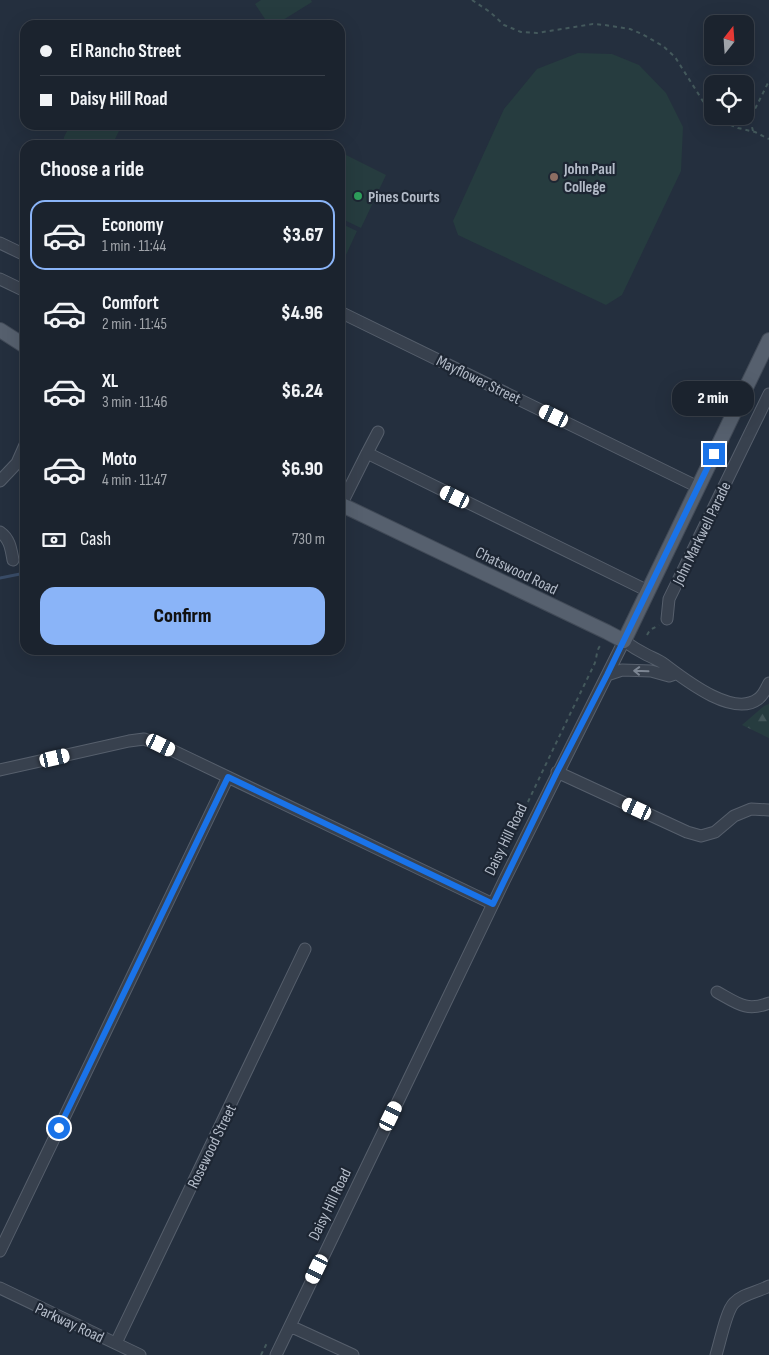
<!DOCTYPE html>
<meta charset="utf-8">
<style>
body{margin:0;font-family:"Sofia Sans Condensed",sans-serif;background:#282f3a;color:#f1f3f6;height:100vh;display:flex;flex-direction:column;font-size:19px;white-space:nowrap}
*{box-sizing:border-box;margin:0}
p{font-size:16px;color:#a0a4aa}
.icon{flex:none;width:28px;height:28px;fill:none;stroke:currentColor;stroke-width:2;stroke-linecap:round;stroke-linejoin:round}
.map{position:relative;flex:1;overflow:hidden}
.details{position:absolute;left:20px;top:140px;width:325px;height:515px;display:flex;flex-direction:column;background:#1b232e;border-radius:15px;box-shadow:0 5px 20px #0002,0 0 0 1px #39404a}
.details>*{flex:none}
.top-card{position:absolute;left:20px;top:20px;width:325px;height:110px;border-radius:15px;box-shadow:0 5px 20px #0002,0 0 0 1px #39404a;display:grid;align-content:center;height:110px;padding:0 20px;background:#1b232e}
.needle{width:32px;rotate:17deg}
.controls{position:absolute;left:704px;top:15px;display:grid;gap:10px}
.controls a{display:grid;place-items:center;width:50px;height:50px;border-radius:10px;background:#1b232e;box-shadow:0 5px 20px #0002,0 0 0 1px #39404a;font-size:25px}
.end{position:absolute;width:22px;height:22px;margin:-11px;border:6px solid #1a73e8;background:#fff;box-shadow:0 0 0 2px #fff}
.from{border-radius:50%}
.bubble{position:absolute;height:35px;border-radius:15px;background:#1b232e;box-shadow:0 5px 20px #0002,0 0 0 1px #39404a;font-size:16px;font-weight:800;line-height:35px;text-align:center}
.car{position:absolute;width:15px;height:30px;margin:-15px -8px;border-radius:6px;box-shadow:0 0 4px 1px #0007;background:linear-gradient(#fff 24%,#345 0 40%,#fff 0 76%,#345 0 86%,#fff 0)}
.top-card b{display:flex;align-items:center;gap:18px;height:48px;font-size:19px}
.top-card b+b{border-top:1px solid #39404a}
.top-card i{width:12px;height:12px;background:#f1f3f6}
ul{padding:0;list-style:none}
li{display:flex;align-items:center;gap:15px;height:70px;margin:0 10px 8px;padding:0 10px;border:2px solid transparent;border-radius:15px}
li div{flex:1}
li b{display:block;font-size:19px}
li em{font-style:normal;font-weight:800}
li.selected{border-color:#8ab4f8}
li>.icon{width:45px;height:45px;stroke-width:1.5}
h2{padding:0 20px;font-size:22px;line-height:60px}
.pay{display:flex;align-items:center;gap:12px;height:55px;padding:0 20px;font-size:19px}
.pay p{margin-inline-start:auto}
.cta{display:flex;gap:10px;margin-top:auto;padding:10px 20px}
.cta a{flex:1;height:58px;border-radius:15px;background:#8ab4f8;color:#111;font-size:20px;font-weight:800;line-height:58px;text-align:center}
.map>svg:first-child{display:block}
</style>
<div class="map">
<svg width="769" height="1355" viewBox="0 0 769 1355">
<defs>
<pattern id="forest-firs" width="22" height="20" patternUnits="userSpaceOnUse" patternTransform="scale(1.25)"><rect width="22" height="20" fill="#263c3f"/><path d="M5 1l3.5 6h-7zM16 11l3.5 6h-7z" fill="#435659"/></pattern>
</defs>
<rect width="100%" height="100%" fill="#242f3e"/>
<path fill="#263c3f" d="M261 0H311L312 2 275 25H269L255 4Z
M578 53 612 54 639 65 666 93 683 127 681 171 622 295 606 305 458 235 453 221 504 109 537 69Z
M70 125H113L120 129 112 145H63L64 137Z
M340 152 386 175 361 228 340 218Z
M340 223 357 231 340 268Z"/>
<path fill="url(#forest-firs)" d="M769 704V738L742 725 764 706Z"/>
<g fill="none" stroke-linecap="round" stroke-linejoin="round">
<path stroke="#394c67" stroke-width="3" d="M0 578 25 573"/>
<g stroke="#565f6c" stroke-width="13">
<path id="minor" d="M0 243 25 255
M0 279 25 291
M340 312 698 487
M367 453 378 432
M0 481 17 463 25 445
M341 505 367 453 648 591
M0 532C10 539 11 549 13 560
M667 619 669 599 769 394
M607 675 622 670 651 671 669 676 675 674
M0 770 129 741 144 739 161 745 493 904
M557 772 687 832 701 836 715 832 734 816 751 809 769 810
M717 992C737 1003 746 1012 769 1003
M0 1251 228 777
M0 1288 140 1355
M290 1326 353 1355
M116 1343 305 949
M276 1355 504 881 624 641C631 646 639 651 647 655 653 658 659 660 664 664 684 679 733 718 758 699 764 695 766 688 769 683
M716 1355C720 1343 726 1311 734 1303 742 1294 758 1292 769 1286"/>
</g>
<g stroke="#414a57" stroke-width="16">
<path id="major" d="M0 330 25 346
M340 504 607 632 624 641 769 340"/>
</g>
<path stroke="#44595c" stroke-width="2" stroke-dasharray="4 4" stroke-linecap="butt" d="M472 0 490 12 504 25 521 32 537 33 593 24 605 25 630 29 642 34 663 46 675 57 706 106 712 112
M717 116 726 123 738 128 755 132 769 139
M753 131 750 119 769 81
M647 635 650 630 659 625
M493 874C499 856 509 840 518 823 543 770 568 718 594 665 597 659 596 651 600 646
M261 1355 268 1341"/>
<use href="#minor" stroke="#38414e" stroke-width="11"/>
<use href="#major" stroke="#56606e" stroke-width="14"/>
</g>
<defs><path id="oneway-shaft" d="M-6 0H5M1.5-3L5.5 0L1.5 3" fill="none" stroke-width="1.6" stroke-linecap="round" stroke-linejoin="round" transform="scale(1.25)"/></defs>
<use stroke="#7c8592" href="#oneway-shaft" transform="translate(641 671) rotate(-178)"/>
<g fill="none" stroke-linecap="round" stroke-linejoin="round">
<path stroke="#1a73e8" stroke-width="6" d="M59 1128 228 777 493 904 557 772 607 675 714 454"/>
</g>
<circle fill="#8d6e63" stroke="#1d2633" stroke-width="2" cx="554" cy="177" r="5"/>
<circle fill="#2e9e5b" stroke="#1d2633" stroke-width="2" cx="358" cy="196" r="5"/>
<g text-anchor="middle" stroke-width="4.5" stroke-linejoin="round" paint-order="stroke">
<g font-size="16" font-weight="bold" fill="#b4bcc9" stroke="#1d2633" text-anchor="start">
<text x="564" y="174">John Paul<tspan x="564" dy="18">College</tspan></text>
<text x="368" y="202">Pines Courts</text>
</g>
<g font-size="16" fill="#b4bcc9" stroke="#1d2633">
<text transform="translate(479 379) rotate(26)" y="6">Mayflower Street</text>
<text transform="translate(701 533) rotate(-64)" y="6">John Markwell Parade</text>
<text transform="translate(517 570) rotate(26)" y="6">Chatswood Road</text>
<text transform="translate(505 839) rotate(-64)" y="6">Daisy Hill Road</text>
<text transform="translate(211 1146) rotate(-64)" y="6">Rosewood Street</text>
<text transform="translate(329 1204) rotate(-64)" y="6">Daisy Hill Road</text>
<text transform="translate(70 1322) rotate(25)" y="6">Parkway Road</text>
</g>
</g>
</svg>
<div class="controls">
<a><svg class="needle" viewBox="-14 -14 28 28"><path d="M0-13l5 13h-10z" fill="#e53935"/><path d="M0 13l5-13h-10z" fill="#a0a4aa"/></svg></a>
<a><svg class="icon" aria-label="locate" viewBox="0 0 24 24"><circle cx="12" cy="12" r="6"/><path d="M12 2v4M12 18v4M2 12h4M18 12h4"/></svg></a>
</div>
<i class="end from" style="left:59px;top:1128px"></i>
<i class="end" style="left:714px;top:454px"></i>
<div class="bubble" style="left:672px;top:381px;width:82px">2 min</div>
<i class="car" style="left:554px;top:416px;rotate:296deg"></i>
<i class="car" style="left:455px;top:497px;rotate:296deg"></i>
<i class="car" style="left:161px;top:745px;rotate:116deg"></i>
<i class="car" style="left:55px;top:758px;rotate:77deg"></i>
<i class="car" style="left:637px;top:809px;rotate:295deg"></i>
<i class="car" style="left:391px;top:1116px;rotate:26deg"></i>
<i class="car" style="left:317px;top:1269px;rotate:206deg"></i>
<div class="top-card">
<b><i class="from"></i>El Rancho Street</b>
<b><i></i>Daisy Hill Road</b>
</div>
<section class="details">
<h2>Choose a ride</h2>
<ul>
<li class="selected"><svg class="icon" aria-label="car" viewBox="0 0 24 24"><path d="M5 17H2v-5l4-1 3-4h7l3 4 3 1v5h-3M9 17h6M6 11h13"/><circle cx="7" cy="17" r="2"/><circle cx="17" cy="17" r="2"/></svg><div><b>Economy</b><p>1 min · 11:44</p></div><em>$3.67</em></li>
<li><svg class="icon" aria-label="car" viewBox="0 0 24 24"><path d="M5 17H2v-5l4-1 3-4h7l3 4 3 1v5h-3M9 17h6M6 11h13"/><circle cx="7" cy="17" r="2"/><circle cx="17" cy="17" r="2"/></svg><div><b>Comfort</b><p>2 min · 11:45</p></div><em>$4.96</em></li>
<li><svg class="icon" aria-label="car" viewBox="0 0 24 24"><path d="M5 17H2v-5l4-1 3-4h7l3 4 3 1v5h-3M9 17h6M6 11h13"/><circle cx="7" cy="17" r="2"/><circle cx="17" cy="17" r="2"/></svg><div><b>XL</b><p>3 min · 11:46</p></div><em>$6.24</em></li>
<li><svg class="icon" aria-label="car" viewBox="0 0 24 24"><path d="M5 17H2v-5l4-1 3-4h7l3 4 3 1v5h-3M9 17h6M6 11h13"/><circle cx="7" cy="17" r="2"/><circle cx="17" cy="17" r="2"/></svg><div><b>Moto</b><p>4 min · 11:47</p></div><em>$6.90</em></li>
</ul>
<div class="pay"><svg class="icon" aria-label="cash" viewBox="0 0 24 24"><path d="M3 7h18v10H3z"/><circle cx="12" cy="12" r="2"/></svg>Cash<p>730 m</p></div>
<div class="cta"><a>Confirm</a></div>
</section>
</div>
